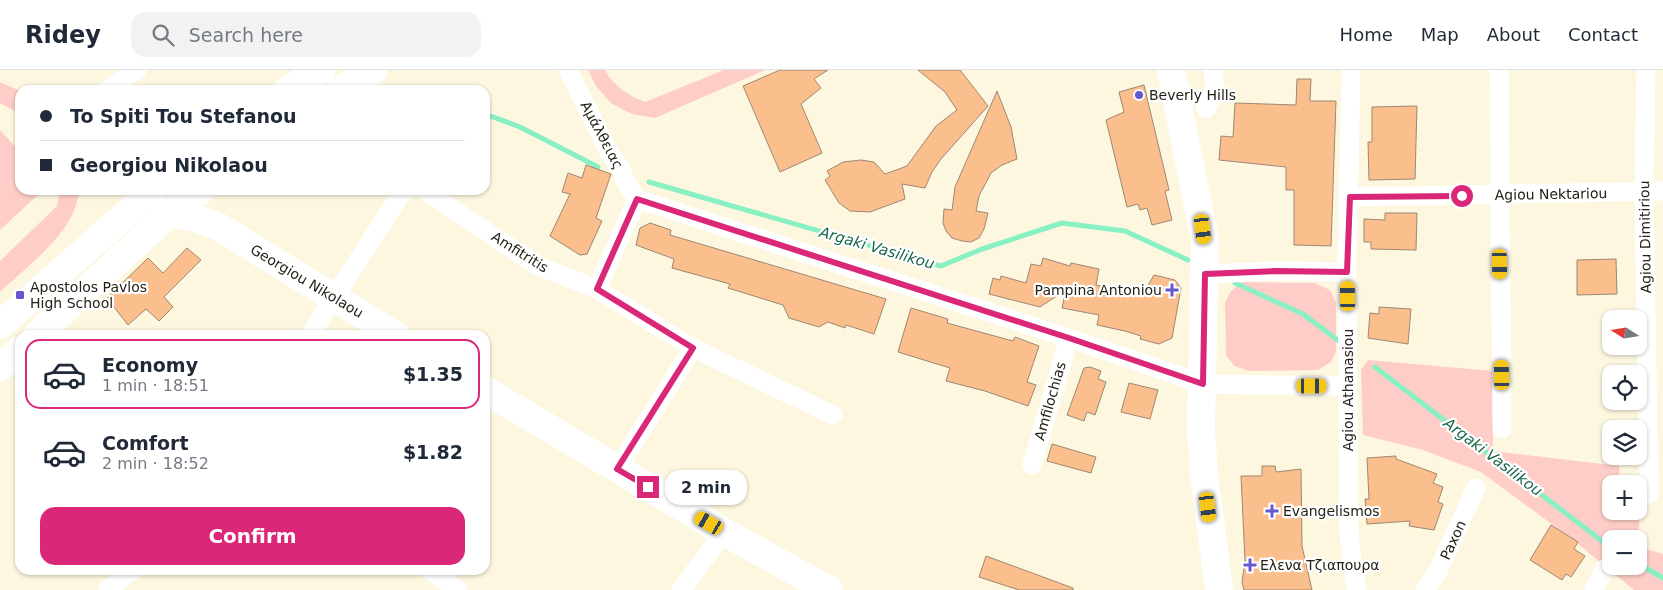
<!DOCTYPE html>
<meta charset="utf-8">
<style>
body{margin:0;font-family:"DejaVu Sans",sans-serif;background:#f2f2f3;color:#1f2937;height:100vh;display:flex;flex-direction:column;font-size:19px;white-space:nowrap}
*{box-sizing:border-box;margin:0}
p{font-size:16px;color:#747a83}
.icon{flex:none;width:28px;height:28px;fill:none;stroke:currentColor;stroke-width:2;stroke-linecap:round;stroke-linejoin:round}
.map{position:relative;flex:1;overflow:hidden}
.drawer{position:absolute;left:15px;top:260px;width:475px;height:245px;display:flex;flex-direction:column;background:#fff;border-radius:15px;box-shadow:0 1px 4px #0004}
.drawer>*{flex:none}
.guide{position:absolute;left:15px;top:15px;width:475px;height:110px;border-radius:15px;box-shadow:0 1px 4px #0004;display:grid;align-content:center;height:110px;padding:0 25px;background:#fff}
.needle{width:32px;rotate:282deg}
.tools{position:absolute;left:1602px;top:240px;display:grid;gap:10px}
.tools a{display:grid;place-items:center;width:45px;height:45px;border-radius:10px;background:#fff;box-shadow:0 1px 4px #0004;font-size:25px}
.end{position:absolute;width:22px;height:22px;margin:-11px;border:6px solid #db2777;background:#fff;box-shadow:0 0 0 2px #fff}
.from{border-radius:50%}
.bubble{position:absolute;height:35px;border-radius:15px;background:#fff;box-shadow:0 1px 4px #0004;font-size:16px;font-weight:600;line-height:35px;text-align:center}
.car{position:absolute;width:15px;height:30px;margin:-15px -8px;border-radius:6px;box-shadow:0 0 4px 1px #0007;background:linear-gradient(#f5c518 24%,#345 0 40%,#f5c518 0 76%,#345 0 86%,#f5c518 0)}
.guide b{display:flex;align-items:center;gap:18px;height:48px;font-size:19px}
.guide b+b{border-top:1px solid #e0e1e3}
.guide i{width:12px;height:12px;background:#1f2937}
ul{padding:9px 0 0;list-style:none}
li{display:flex;align-items:center;gap:15px;height:70px;margin:0 10px 8px;padding:0 15px;border:2px solid transparent;border-radius:15px}
li div{flex:1}
li b{display:block;font-size:19px}
li em{font-style:normal;font-weight:600}
li.current{border-color:#db2777}
li>.icon{width:45px;height:45px;stroke-width:1.5}
.cta{display:flex;gap:10px;margin-top:auto;padding:10px 25px}
.cta a{flex:1;height:58px;border-radius:15px;background:#db2777;color:#fff;font-size:20px;font-weight:600;line-height:58px;text-align:center}
header{display:flex;align-items:center;gap:30px;box-sizing:border-box;height:70px;padding:0 25px;background:#fff;border-bottom:1px solid #e0e1e3}
header strong{font-size:24px}
nav{display:flex;gap:28px;margin-inline-start:auto;font-size:18px}
.search{width:350px;height:45px;background:#f2f2f3;display:flex;align-items:center;gap:12px;box-sizing:border-box;padding:0 18px;border-radius:15px;color:#747a83;font-size:19px}
.map>svg:first-child{display:block}
</style>
<header>
<strong>Ridey</strong>
<div class="search"><svg class="icon" aria-label="search" viewBox="0 0 24 24"><circle cx="10" cy="10" r="6"/><path d="M15 15l6 6"/></svg>Search here</div>
<nav><a>Home</a><a>Map</a><a>About</a><a>Contact</a></nav>
</header>
<div class="map">
<svg width="1663" height="520" viewBox="0 0 1663 520">
<rect width="100%" height="100%" fill="#fdf7df"/>
<path fill="#fecdc7" d="M588 0H605C613 16 629 26 645 32L724 0H765L655 48 632 44 611 33 596 16Z
M0 12 20 21V44L0 33Z
M0 60 20 82V120H43L0 160Z
M60 120H79C76 162 29 194 0 222V191L57 136Z
M1242 212 1315 213 1330 220 1336 233V282L1331 292 1318 300 1249 301 1234 296 1226 285 1225 232 1231 221Z
M1368 290 1493 301V381L1619 396 1620 414H1611V441H1639V432L1641 433 1638 469H1611V496H1639V477L1663 484V520H1634L1572 469 1481 402 1423 380 1363 365 1361 300Z"/>
<g fill="none" stroke-linecap="round" stroke-linejoin="round">
<path stroke="#88f0c2" stroke-width="5" d="M485 44 520 57 598 97
M649 112 941 196 982 179 1062 153 1125 161 1188 190
M1235 213 1303 244 1339 271
M1375 297 1611 478
M1639 494 1663 508"/>
</g>
<path fill="#fbbf8e" stroke="#9e8773" d="M780 0H828L814 9 821 18 801 34 822 83 780 102 743 16Z
M918 0H960L988 36 941 89 932 102 925 118 902 114 905 129 870 142 850 141 839 133 825 110 830 106 827 101 843 92 861 90 874 92 885 104 907 96 936 56 957 40 945 22Z
M1297 9H1311L1310 31H1336L1331 176 1294 175V120H1286V97L1219 90 1221 66 1233 67 1235 33 1296 35Z
M1144 15 1169 120 1165 121 1172 150 1152 155 1147 138 1140 140 1138 134 1127 137 1106 50 1124 42 1119 22Z
M997 21 1011 57 1017 89 1002 95 991 103 979 126 976 141 988 143 984 159 979 168 971 172 962 171 952 168 946 161 943 153 944 139 952 140 955 117Z
M1417 36 1415 109 1369 110 1368 72H1372V37Z
M586 95 611 104 596 148 602 151 587 184 580 185 550 166 570 124 562 122 568 103 582 108Z
M1385 143H1417L1416 180 1371 179V172H1364V149L1385 150Z
M650 153 671 160 670 165 886 229 874 264 846 255 845 258 828 252 819 257 789 248 783 235 728 218 730 214 672 198 674 189 636 175 640 158Z
M187 178 201 190 164 227 173 237 159 251 146 239 128 255 107 228 148 188 163 203Z
M1043 188 1070 196 1071 193 1099 199 1096 215 1142 226 1154 205 1175 210 1181 218 1172 268 1159 274 1140 269 1141 266 1125 261 1097 255 1099 245 1062 238 1066 220 1040 237 989 224 993 208 1000 210 1001 206 1026 213 1031 194 1041 196Z
M1616 189 1617 224 1577 225V190Z
M1379 237 1411 239 1408 274 1368 268 1370 243 1379 244Z
M911 238 948 249 947 253 1013 271 1015 267 1039 276 1027 312 1036 315 1028 336 985 321 946 311 950 298 898 282Z
M1090 297 1101 301 1098 309 1106 312 1095 345 1087 342 1084 351 1067 345 1084 298Z
M1129 313 1158 320 1150 349 1121 342Z
M1052 374 1096 387 1091 403 1047 391Z
M1396 386V389L1437 404 1433 413 1443 417 1438 432 1443 434 1434 460 1409 456 1410 451 1367 454 1365 429H1369L1367 388Z
M1262 396H1275L1276 402 1301 399 1302 476 1312 520H1244L1242 512 1245 490 1241 406H1262Z
M1551 455 1578 472 1574 479 1585 486 1571 507 1566 504 1562 510 1530 490Z
M986 486 1073 518V520H1019L979 507Z"/>
<g fill="none" stroke-linecap="round" stroke-linejoin="round">
<path stroke="#fff" stroke-width="19" d="M568 0 610 84 622 100 624 109 637 129 1069 268 1203 314 1348 316
M1351 0 1347 202 1349 461 1353 501 1357 520
M1499 0 1502 359
M1646 0 1644 122 1649 424
M107 20 137 0
M1206 39C1214 26 1216 15 1213 0
M424 120 538 196 597 219 693 278 833 345
M1350 127 1663 121
M1205 204 1275 201 1347 202
M597 219 637 129
M310 265 401 124 407 120
M1032 395 1069 268
M617 399 693 278
M429 500 458 520
M108 520 132 500
M681 520 724 462
M1425 520 1438 501 1476 418
M1594 520 1604 499"/>
<path stroke="#fff" stroke-width="28" d="M1171 0 1205 171 1201 359 1204 404 1219 520
M170 143 195 148 219 157 395 265
M485 320 724 462 829 520"/>
<path stroke="#fff" stroke-width="28" d="M288 20 321 0
M340 20 374 0
M0 255 154 120
M37 265 170 143 201 120
M0 297 20 280"/>
</g>
<g fill="none" stroke-linecap="round" stroke-linejoin="round">
<path stroke="#db2777" stroke-width="6" d="M648 417 617 399 693 278 597 219 637 129 1069 268 1203 314 1205 204 1275 201 1347 202 1350 127 1462 126"/>
</g>
<g fill="#6458d1" stroke="#fff" stroke-width="2">
<circle cx="1139" cy="25" r="5"/>
<path d="M1169.5 212.5h5v5h5v5h-5v5h-5v-5h-5v-5h5z"/>
<rect x="15" y="220" width="10" height="10" rx="2.5"/>
<path d="M1269.5 433.5h5v5h5v5h-5v5h-5v-5h-5v-5h5z"/>
<path d="M1247.5 487.5h5v5h5v5h-5v5h-5v-5h-5v-5h5z"/>
</g>
<g text-anchor="middle" stroke-width="4.5" stroke-linejoin="round" paint-order="stroke">
<g font-size="14" fill="#242217" stroke="#fff" text-anchor="start">
<text x="1149" y="30">Beverly Hills</text>
<text x="30" y="222">Apostolos Pavlos<tspan x="30" dy="16">High School</tspan></text>
<text x="1162" y="225" text-anchor="end">Pampina Antoniou</text>
<text x="1283" y="446">Evangelismos</text>
<text x="1260" y="500">Ελενα Τζιαπουρα</text>
</g>
<g font-size="14" fill="#242217" stroke="#fff">
<text transform="translate(602 65) rotate(62)" y="5">Αμάλθειας</text>
<text transform="translate(1551 124) rotate(-1)" y="5">Agiou Nektariou</text>
<text transform="translate(1645 167) rotate(-91)" y="5">Agiou Dimitiriou</text>
<text transform="translate(520 182) rotate(32)" y="5">Amfitritis</text>
<text transform="translate(307 211) rotate(31)" y="5">Georgiou Nikolaou</text>
<text transform="translate(1348 320) rotate(-90)" y="5">Agiou Athanasiou</text>
<text transform="translate(1050 331) rotate(-74)" y="5">Amfilochias</text>
<text transform="translate(1453 470) rotate(-65)" y="5">Paxon</text>
</g>
<g font-size="15" font-style="italic" fill="#18674a" stroke="#fff">
<text transform="translate(877 178) rotate(16)" y="5">Argaki Vasilikou</text>
<text transform="translate(1493 387) rotate(37)" y="5">Argaki Vasilikou</text>
</g>
</g>
</svg>
<div class="tools">
<a><svg class="needle" viewBox="-14 -14 28 28"><path d="M0-13l5 13h-10z" fill="#e53935"/><path d="M0 13l5-13h-10z" fill="#747a83"/></svg></a>
<a><svg class="icon" aria-label="locate" viewBox="0 0 24 24"><circle cx="12" cy="12" r="6"/><path d="M12 2v4M12 18v4M2 12h4M18 12h4"/></svg></a>
<a><svg class="icon" aria-label="layers" viewBox="0 0 24 24"><path d="M12 4l9 5-9 5-9-5zM3 14l9 5 9-5"/></svg></a>
<a>+</a>
<a>−</a>
</div>
<i class="end from" style="left:1462px;top:126px"></i>
<i class="end" style="left:648px;top:417px"></i>
<div class="bubble" style="left:665px;top:400px;width:82px">2 min</div>
<i class="car" style="left:1203px;top:159px;rotate:173deg"></i>
<i class="car" style="left:1500px;top:194px;rotate:179deg"></i>
<i class="car" style="left:1348px;top:226px;rotate:359deg"></i>
<i class="car" style="left:1502px;top:305px;rotate:359deg"></i>
<i class="car" style="left:1312px;top:316px;rotate:90deg"></i>
<i class="car" style="left:1208px;top:437px;rotate:173deg"></i>
<i class="car" style="left:709px;top:453px;rotate:300deg"></i>
<div class="guide">
<b><i class="from"></i>To Spiti Tou Stefanou</b>
<b><i></i>Georgiou Nikolaou</b>
</div>
<section class="drawer">
<ul>
<li class="current"><svg class="icon" aria-label="car" viewBox="0 0 24 24"><path d="M5 17H2v-5l4-1 3-4h7l3 4 3 1v5h-3M9 17h6M6 11h13"/><circle cx="7" cy="17" r="2"/><circle cx="17" cy="17" r="2"/></svg><div><b>Economy</b><p>1 min · 18:51</p></div><em>$1.35</em></li>
<li><svg class="icon" aria-label="car" viewBox="0 0 24 24"><path d="M5 17H2v-5l4-1 3-4h7l3 4 3 1v5h-3M9 17h6M6 11h13"/><circle cx="7" cy="17" r="2"/><circle cx="17" cy="17" r="2"/></svg><div><b>Comfort</b><p>2 min · 18:52</p></div><em>$1.82</em></li>
</ul>
<div class="cta"><a>Confirm</a></div>
</section>
</div>
